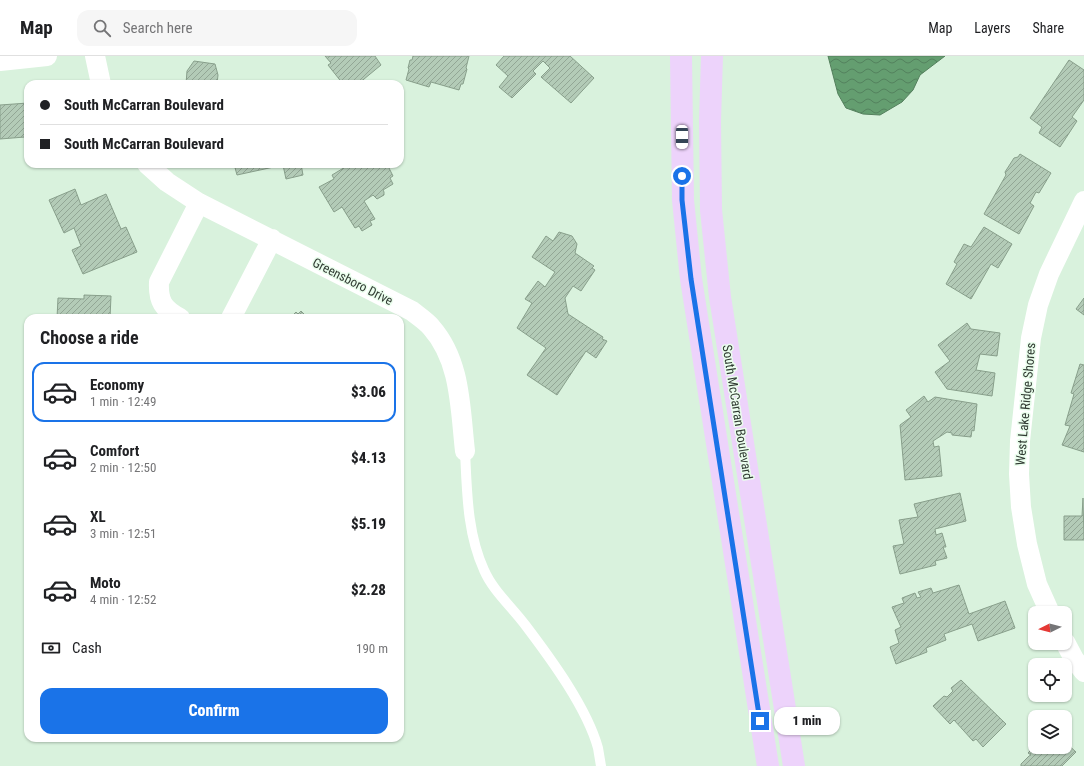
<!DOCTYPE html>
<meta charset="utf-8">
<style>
body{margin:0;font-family:"Roboto Condensed",sans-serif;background:#f6f6f6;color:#202124;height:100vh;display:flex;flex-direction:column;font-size:15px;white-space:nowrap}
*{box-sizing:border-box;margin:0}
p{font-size:13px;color:#757577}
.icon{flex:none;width:22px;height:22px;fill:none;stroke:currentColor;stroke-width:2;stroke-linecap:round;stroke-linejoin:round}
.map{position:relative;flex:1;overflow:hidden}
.sheet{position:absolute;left:24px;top:258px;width:380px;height:428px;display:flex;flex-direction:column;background:#fff;border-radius:12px;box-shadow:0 1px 3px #0004}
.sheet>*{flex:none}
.guide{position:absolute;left:24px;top:24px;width:380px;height:88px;border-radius:12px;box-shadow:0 1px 3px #0004;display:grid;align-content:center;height:88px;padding:0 16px;background:#fff}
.needle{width:26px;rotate:264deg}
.tools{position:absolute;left:1028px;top:550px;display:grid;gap:8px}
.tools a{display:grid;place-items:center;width:44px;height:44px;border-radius:8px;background:#fff;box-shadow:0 1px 3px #0004;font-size:20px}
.end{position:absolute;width:18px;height:18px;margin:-9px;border:5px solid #1a73e8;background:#fff;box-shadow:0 0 0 2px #fff}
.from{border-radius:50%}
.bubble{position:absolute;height:28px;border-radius:12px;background:#fff;box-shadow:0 1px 3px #0004;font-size:13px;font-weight:800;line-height:28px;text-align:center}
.car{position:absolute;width:12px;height:24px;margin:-12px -6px;border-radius:5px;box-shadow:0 0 3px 1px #0007;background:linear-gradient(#fff 24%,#345 0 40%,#fff 0 76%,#345 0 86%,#fff 0)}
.guide b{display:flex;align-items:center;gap:14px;height:38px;font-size:15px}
.guide b+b{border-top:1px solid #e0e0e0}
.guide i{width:10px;height:10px;background:#202124}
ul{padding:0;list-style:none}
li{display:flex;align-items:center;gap:12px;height:60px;margin:0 8px 6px;padding:0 8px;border:2px solid transparent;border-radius:12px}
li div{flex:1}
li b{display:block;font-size:15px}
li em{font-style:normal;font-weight:800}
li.current{border-color:#1a73e8}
li>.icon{width:36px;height:36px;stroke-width:1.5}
h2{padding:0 16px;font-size:18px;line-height:48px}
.pay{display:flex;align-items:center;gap:10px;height:44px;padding:0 16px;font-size:15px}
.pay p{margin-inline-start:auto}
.action{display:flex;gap:8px;margin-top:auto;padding:8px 16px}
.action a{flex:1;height:46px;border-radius:12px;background:#1a73e8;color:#fff;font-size:16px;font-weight:800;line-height:46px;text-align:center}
header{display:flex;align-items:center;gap:24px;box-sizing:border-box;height:56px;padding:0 20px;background:#fff;border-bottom:1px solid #e0e0e0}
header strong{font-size:19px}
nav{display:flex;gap:22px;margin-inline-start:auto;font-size:14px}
.search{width:280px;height:36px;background:#f6f6f6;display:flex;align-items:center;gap:10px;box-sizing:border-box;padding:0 14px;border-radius:12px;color:#757577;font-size:15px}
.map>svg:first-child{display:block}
</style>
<header>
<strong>Map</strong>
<div class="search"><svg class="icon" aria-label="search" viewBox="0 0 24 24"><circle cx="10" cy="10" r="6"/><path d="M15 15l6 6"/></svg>Search here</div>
<nav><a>Map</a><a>Layers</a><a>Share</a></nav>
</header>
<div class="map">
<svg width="1084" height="710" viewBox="0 0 1084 710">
<defs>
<pattern id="water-waves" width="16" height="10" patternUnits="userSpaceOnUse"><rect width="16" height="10" fill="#649e70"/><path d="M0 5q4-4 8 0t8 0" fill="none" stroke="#53825d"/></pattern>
<pattern id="building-hatch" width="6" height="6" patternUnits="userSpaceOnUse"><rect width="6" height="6" fill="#b3cbb7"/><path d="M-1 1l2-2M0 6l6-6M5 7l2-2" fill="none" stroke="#92a695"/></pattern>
</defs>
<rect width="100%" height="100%" fill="#d9f2dd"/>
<path fill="url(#water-waves)" stroke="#54805d" d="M828 0H945L920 19 913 34 902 46 880 59 863 58 846 52 838 38Z"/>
<path fill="url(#building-hatch)" stroke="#889f8b" d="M325 0H375L381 9 358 28H343L328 9 331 7Z
M413 0H469L466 12 467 13 463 28H461L459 34 431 26 429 31 406 24 409 13 408 12 410 4H412Z
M504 0H570L594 22 571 47 541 21 550 12 543 5 533 15 536 18 512 42 499 31 508 20 496 9Z
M1069 4 1084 14V44L1072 61 1077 65 1060 91 1039 77 1042 71 1030 62Z
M194 5 215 8 218 19 217 28H186L187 15Z
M28 47V107H27L25 81 0 83V49Z
M1020 98 1051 117 1039 137 1036 136 1030 147 1034 150 1019 178 984 158 1006 119 1005 116 1014 102 1018 101Z
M234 108H301L303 119 286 123 283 109 237 119Z
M353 108H364L366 111 372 108H381L382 109 387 108 393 120 390 122 393 128 383 134 384 136V139L377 143 373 139 364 145 375 163 370 165 372 169 362 175 359 170 355 172 342 151 334 156 319 131 334 123 332 119 347 110V112Z
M75 133 81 149 106 138 121 173 126 171 137 196 83 218 72 194 81 190 74 172 64 177 49 144Z
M984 171 1012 188 998 212 991 208 971 243 946 228 957 208 954 206 964 188 971 191Z
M559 176 572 180 577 188 575 197 594 210 592 212 595 214 581 235 573 230 565 242 568 258 603 281 602 283 607 285 596 302 586 295 557 339 527 319 546 292 517 272 532 247 525 243 538 225 545 231 555 216 532 201 546 180 553 185Z
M84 239 111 240 110 262H57L58 242 84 243Z
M1084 242V259L1076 253Z
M301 255 308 262H290L296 256 298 258Z
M967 267 971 273 1000 277 997 300 980 298 976 314 995 317 992 340 947 333 935 316 950 305 938 289Z
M1080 308 1084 309V396L1062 389 1070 370 1065 369 1074 338 1071 337Z
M924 340 928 346 935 341 977 348 974 375 972 374 971 381 952 379V377L947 376 933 385 934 391 939 390 942 420 905 424 900 369 911 361 906 354Z
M960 437 966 465 935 473 936 479 942 477 946 491H943L947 502 935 505 936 509 900 518 893 490 904 488 899 464 918 461 914 448Z
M1083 442 1084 484H1064V460H1082Z
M959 529 969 558 1005 545 1015 572 978 585 972 568 944 578 946 584 926 592 927 596 896 608 890 591 899 587 895 574 901 571 892 551 904 547 902 542 915 537 917 542 921 541 918 536 931 532 933 537Z
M961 624 1006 668 983 691 976 683 973 685 954 664 950 668 933 650 944 640 947 641 953 635 951 632Z
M1065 686 1076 696 1062 710H1021V708L1029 700 1031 699 1028 697 1035 690V691H1065Z"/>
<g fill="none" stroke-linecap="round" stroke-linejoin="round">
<path stroke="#fff" stroke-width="10" d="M465 395C467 435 467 477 484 514 493 535 512 551 526 570 551 603 587 652 598 692 599 698 600 704 601 710"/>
<path stroke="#fff" stroke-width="20" d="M95 0 101 28
M0 5 47 0
M147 108 167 126 199 147 412 255C418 260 426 265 431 271 461 305 460 351 465 395
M180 262C163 253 158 245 159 226L199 147
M231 262 272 183
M1050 557 1037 528 1027 488 1021 451 1019 418 1020 385 1031 282 1038 249 1049 218 1084 145
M1065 586 1074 603 1084 616"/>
<path stroke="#edd3fb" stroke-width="22" d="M681 0 683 144 691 223 768 710
M712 0 710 65 711 154 720 241 794 710"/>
</g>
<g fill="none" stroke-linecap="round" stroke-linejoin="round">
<path stroke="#1a73e8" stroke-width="5" d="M682 120V144L691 223 760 665"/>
</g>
<g text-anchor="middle" stroke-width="3" stroke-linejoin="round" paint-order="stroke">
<g font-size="13" fill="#303a32" stroke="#eafeed">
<text transform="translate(353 225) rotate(27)" y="5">Greensboro Drive</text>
<text transform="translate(1025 348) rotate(-85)" y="5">West Lake Ridge Shores</text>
<text transform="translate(738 356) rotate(81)" y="5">South McCarran Boulevard</text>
</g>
</g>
</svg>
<div class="tools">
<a><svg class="needle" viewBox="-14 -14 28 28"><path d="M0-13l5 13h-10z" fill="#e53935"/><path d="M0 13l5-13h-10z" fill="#757577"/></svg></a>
<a><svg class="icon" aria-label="locate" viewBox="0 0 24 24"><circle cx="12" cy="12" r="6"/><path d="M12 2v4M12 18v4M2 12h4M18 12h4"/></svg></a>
<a><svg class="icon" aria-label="layers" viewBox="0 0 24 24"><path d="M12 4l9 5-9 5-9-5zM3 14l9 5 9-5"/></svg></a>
</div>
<i class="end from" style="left:682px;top:120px"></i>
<i class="end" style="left:760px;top:665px"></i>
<div class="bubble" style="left:774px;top:651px;width:66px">1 min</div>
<i class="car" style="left:682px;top:81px;rotate:180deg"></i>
<div class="guide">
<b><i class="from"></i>South McCarran Boulevard</b>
<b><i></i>South McCarran Boulevard</b>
</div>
<section class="sheet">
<h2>Choose a ride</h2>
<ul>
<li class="current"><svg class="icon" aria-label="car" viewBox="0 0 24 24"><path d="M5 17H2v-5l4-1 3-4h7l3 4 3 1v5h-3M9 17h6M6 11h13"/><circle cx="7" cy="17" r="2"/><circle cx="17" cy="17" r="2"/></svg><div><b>Economy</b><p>1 min · 12:49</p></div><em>$3.06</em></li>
<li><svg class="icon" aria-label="car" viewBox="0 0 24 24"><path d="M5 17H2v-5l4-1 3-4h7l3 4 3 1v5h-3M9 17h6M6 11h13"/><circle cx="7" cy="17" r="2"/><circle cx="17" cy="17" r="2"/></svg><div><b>Comfort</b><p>2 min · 12:50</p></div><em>$4.13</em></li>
<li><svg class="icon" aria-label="car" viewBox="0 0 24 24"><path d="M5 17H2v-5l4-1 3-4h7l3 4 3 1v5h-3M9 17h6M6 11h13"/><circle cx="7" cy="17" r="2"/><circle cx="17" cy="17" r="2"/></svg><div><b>XL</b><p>3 min · 12:51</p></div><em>$5.19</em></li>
<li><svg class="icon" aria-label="car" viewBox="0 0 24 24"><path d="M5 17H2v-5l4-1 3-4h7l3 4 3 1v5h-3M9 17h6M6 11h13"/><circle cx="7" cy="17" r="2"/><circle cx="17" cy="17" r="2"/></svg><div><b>Moto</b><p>4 min · 12:52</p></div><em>$2.28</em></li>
</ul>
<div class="pay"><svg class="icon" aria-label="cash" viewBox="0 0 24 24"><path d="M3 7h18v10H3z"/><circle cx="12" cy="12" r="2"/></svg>Cash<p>190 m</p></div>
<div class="action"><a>Confirm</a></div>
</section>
</div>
